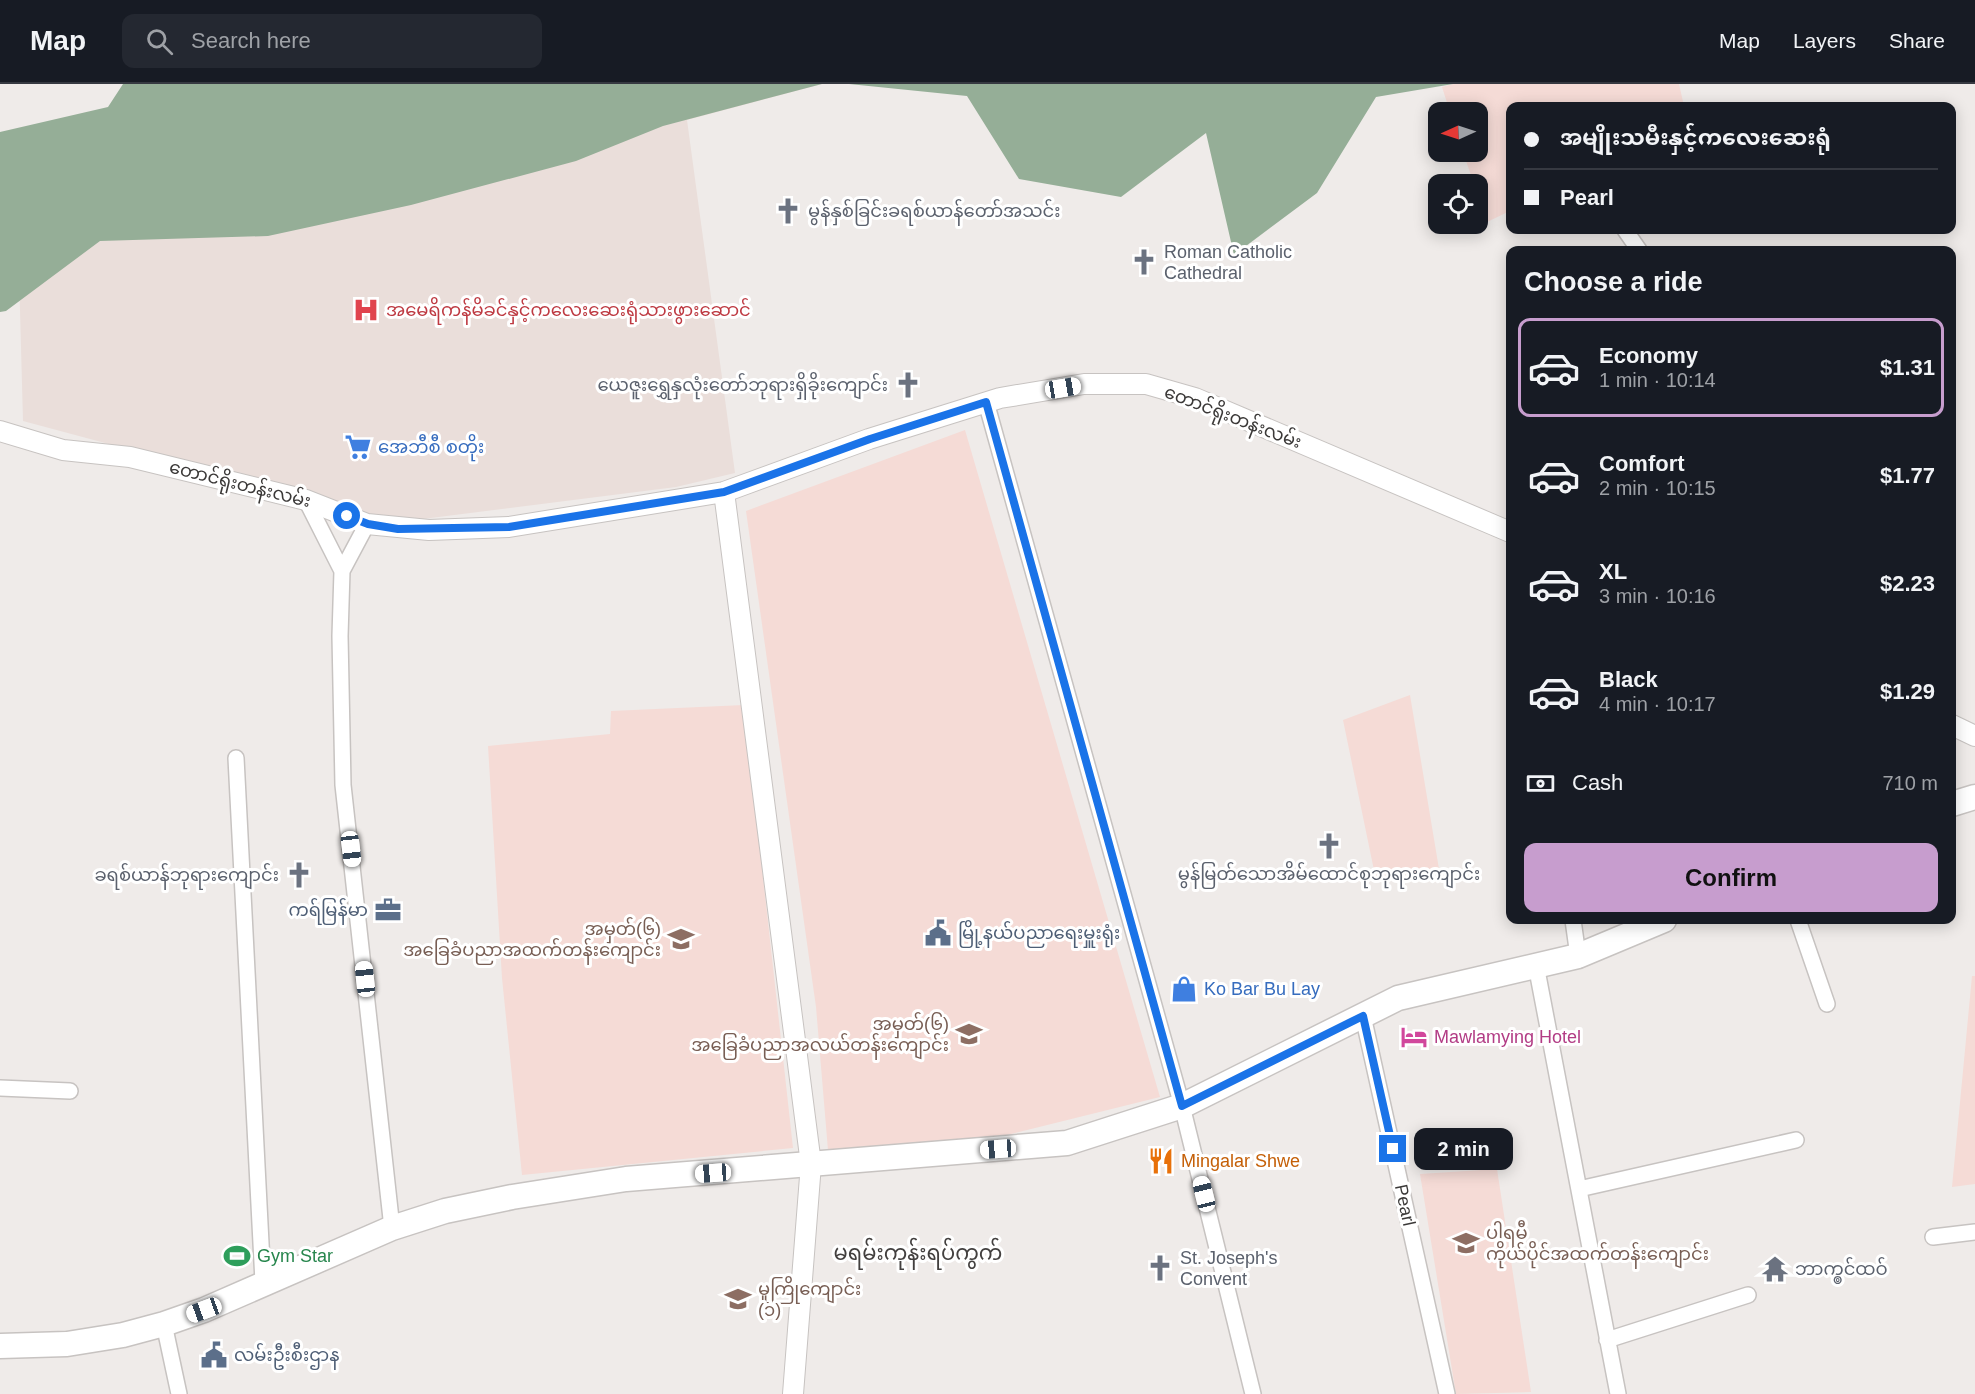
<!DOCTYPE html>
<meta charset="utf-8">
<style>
body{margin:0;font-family:Helvetica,"Noto Sans Myanmar",sans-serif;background:#242831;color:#f1f3f6;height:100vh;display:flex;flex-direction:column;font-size:22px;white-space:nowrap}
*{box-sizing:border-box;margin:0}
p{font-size:20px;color:#9ea1a6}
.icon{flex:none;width:33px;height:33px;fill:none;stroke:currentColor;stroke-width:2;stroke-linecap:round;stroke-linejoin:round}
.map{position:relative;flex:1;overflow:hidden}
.side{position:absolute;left:1506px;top:162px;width:450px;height:678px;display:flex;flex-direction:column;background:#171b24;border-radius:12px;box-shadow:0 3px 15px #0003}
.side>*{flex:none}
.guide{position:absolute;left:1506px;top:18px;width:450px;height:132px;border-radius:12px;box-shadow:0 3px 15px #0003;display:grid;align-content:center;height:132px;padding:0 18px;background:#171b24}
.needle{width:39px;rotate:267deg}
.buttons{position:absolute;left:1428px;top:18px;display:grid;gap:12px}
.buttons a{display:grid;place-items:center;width:60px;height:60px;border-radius:12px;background:#171b24;box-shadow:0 3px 15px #0003;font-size:30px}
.end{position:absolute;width:27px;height:27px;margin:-14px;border:8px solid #1a73e8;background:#fff;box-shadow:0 0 0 3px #fff}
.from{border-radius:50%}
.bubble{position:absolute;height:42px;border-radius:12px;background:#171b24;box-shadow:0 3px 15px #0003;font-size:20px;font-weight:700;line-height:42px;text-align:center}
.car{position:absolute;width:18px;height:36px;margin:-18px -9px;border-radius:8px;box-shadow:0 0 4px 2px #0007;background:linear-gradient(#fff 24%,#345 0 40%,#fff 0 76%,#345 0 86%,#fff 0)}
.guide b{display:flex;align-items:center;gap:21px;height:57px;font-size:22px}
.guide b+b{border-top:2px solid #363941}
.guide i{width:15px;height:15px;background:#f1f3f6}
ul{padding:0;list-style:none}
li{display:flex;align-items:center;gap:18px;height:99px;margin:0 12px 9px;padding:0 6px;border:3px solid transparent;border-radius:12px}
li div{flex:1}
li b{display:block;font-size:22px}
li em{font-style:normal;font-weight:700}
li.selected{border-color:#c79dce}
li>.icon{width:54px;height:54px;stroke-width:1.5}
h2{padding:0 18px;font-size:27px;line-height:72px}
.pay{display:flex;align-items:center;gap:15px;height:66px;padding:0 18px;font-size:22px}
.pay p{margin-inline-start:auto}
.button{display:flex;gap:12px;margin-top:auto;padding:12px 18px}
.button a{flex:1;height:69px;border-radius:12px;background:#c79dce;color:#111;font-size:24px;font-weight:700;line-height:69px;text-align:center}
header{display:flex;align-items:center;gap:36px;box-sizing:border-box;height:84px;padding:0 30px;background:#171b24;border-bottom:2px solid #363941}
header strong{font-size:28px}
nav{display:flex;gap:33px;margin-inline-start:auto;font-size:21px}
.search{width:420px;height:54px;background:#242831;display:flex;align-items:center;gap:15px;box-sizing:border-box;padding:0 21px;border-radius:12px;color:#9ea1a6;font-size:22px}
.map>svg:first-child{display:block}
</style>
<header>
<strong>Map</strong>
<div class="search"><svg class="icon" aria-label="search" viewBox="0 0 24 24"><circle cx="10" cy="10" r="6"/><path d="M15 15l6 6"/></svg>Search here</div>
<nav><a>Map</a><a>Layers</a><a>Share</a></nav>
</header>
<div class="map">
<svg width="1975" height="1310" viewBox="0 0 1975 1310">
<rect width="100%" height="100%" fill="#efebe9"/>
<path fill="#eadeda" d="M822 0 687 36 735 389 676 403 399 438 23 337 17 115Z"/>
<path fill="#f5dbd6" d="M1453 0H1679L1684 22H1510V127L1487 138 1478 110V100H1474L1463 68H1478V28H1450L1442 3Z
M965 346 1160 1013 1003 1052 828 1066 816 923 746 427Z
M1410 611 1439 785 1376 796 1343 636Z
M744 621 793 1064 522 1091 502 894 488 662 610 650 611 627Z
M1972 892H1975V1100L1952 1103Z
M1497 1085 1531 1308 1456 1310 1420 1090Z"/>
<path fill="#95ae97" d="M123 0H822L663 42 576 77 411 121 268 152 100 157 6 227 0 228V48L108 23Z
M849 0H1453L1376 13 1317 109 1234 171 1206 49 1121 113 1019 95 967 12Z"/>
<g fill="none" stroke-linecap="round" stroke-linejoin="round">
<g stroke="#c7c3c1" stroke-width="18">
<path id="minor" d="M1625 146 1639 166
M986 318 1182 1022 1253 1310
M306 416 342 487 340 552 343 701 392 1144
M342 487 367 440
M236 674 263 1198
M1573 836 1578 872
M1798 836 1827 920
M1536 881 1618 1310
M1363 932 1447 1310
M0 1004 70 1007
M1579 1105 1796 1056
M1933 1153 1975 1148
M164 1240 179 1310
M1607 1256 1748 1211"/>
</g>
<g stroke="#c7c3c1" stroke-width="22">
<path id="tertiary" d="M0 347 63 366 130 373 306 416 367 440 429 446 509 443 724 408 869 355 1000 314 1084 300H1146L1195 314 1510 448
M724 408 811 1080 793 1310
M1952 641 1975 652"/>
</g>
<g stroke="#c7c3c1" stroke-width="27">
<path id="primary" d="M1952 720 1975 713
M0 1262 67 1260 123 1251 164 1240 204 1226 392 1144 445 1127 512 1113 626 1095 1067 1059 1182 1022 1398 914 1578 872 1664 836"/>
</g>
<use href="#minor" stroke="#fff" stroke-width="15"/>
<use href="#tertiary" stroke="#fff" stroke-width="20"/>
<use href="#primary" stroke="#fff" stroke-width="24"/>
</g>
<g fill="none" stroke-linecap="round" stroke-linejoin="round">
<path stroke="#1a73e8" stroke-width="8" d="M347 432 368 440 398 445 509 443 724 408 870 355 986 318 1182 1022 1363 932 1393 1065"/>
</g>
<defs>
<g id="church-bare" transform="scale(2.07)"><path d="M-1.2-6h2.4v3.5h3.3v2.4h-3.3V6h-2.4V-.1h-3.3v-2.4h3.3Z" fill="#6b7280" stroke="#fff" stroke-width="2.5" paint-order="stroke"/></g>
<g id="hospital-bare" transform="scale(2.07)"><path d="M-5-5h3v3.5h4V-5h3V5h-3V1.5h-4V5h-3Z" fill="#e0444e" stroke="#fff" stroke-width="2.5" paint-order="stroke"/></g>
<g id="supermarket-bare" transform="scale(2.07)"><path d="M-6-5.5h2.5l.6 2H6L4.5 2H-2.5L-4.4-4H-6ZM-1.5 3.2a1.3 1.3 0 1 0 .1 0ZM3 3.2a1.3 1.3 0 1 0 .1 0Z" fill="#3f7fe0" stroke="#fff" stroke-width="2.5" paint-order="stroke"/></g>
<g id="office-bare" transform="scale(2.07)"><path d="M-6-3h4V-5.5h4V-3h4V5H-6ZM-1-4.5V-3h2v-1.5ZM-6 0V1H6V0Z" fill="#5c6f8a" stroke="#fff" stroke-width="2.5" paint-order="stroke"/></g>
<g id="civic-bare" transform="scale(2.07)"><path d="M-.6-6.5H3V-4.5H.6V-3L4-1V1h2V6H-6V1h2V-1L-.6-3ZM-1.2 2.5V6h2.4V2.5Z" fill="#5c6f8a" stroke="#fff" stroke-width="2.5" paint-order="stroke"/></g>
<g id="school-bare" transform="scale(2.07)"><path d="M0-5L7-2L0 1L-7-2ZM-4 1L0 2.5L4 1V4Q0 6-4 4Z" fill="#8d6e63" stroke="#fff" stroke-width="2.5" paint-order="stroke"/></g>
<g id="shop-bare" transform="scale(2.07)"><path d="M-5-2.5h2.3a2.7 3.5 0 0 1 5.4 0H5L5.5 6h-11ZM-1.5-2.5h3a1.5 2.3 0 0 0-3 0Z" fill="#3f7fe0" stroke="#fff" stroke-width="2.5" paint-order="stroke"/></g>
<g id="hotel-bare" transform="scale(2.07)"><path d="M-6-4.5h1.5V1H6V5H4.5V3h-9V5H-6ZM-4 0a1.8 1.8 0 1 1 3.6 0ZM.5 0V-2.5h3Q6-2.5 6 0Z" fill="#d1479c" stroke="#fff" stroke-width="2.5" paint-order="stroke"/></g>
<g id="restaurant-bare" transform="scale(2.07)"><path d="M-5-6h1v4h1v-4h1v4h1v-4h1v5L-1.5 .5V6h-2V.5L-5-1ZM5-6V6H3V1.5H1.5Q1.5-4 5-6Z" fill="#e8710a" stroke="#fff" stroke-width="2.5" paint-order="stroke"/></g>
<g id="stadium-bare" transform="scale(2.07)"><path d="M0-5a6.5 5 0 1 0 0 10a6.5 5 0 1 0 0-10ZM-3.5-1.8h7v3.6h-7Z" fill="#2e9e5b" stroke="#fff" stroke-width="2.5" paint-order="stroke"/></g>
<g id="temple-bare" transform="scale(2.07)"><path d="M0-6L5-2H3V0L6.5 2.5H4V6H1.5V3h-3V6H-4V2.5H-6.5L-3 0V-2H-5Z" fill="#6b7280" stroke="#fff" stroke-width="2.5" paint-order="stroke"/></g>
</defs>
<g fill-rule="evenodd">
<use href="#church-bare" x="788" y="127"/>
<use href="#church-bare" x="1144" y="178"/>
<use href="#hospital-bare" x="366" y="226"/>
<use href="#church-bare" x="908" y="301"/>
<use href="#supermarket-bare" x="358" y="363"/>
<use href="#church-bare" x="1329" y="762"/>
<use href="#church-bare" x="299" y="791"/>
<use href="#office-bare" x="388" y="826"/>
<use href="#civic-bare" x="938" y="849"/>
<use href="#school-bare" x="681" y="855"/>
<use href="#shop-bare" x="1184" y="905"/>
<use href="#school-bare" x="969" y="950"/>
<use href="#hotel-bare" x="1414" y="953"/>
<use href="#restaurant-bare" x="1161" y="1077"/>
<use href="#school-bare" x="1466" y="1159"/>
<use href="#stadium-bare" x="237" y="1172"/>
<use href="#church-bare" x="1160" y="1184"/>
<use href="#temple-bare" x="1775" y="1185"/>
<use href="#school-bare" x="738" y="1215"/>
<use href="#civic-bare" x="214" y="1271"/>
</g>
<g text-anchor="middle" stroke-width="6" stroke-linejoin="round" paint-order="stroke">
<g font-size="18" fill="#5b616d" stroke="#fff" text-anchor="start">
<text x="808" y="133">မွန်နှစ်ခြင်းခရစ်ယာန်တော်အသင်း</text>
<text x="1164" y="174">Roman Catholic<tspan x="1164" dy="21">Cathedral</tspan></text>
<text x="888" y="307" text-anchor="end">ယေဇူးရွှေနှလုံးတော်ဘုရားရှိခိုးကျောင်း</text>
<text x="1329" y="796" text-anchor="middle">မွန်မြတ်သောအိမ်ထောင်စုဘုရားကျောင်း</text>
<text x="279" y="797" text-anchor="end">ခရစ်ယာန်ဘုရားကျောင်း</text>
<text x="1180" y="1180">St. Joseph's<tspan x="1180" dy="21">Convent</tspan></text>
<text x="1795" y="1191">ဘာက္ၜၚ်ထဝ်</text>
</g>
<g font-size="18" fill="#be3a42" stroke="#fff" text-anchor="start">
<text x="386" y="232">အမေရိကန်မိခင်နှင့်ကလေးဆေးရုံသားဖွားဆောင်</text>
</g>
<g font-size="18" fill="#3b3938" stroke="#fff">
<text transform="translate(1233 333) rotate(21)" y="6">တောင်ရိုးတန်းလမ်း</text>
<text transform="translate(240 400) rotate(14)" y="6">တောင်ရိုးတန်းလမ်း</text>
<text transform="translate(1405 1121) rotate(78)" y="6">Pearl</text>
</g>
<g font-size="18" fill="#366cbe" stroke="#fff" text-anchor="start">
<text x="378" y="369">အေဘီစီ စတိုး</text>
<text x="1204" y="911">Ko Bar Bu Lay</text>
</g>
<g font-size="18" fill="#4e5e75" stroke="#fff" text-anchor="start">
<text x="368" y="832" text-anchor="end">ကရ်မြန်မာ</text>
<text x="958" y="855">မြို့နယ်ပညာရေးမှူးရုံး</text>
<text x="234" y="1277">လမ်းဦးစီးဌာန</text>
</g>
<g font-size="18" fill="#785e54" stroke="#fff" text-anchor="end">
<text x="661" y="851">အမှတ်(၆)<tspan x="661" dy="21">အခြေခံပညာအထက်တန်းကျောင်း</tspan></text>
<text x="949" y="946">အမှတ်(၆)<tspan x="949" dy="21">အခြေခံပညာအလယ်တန်းကျောင်း</tspan></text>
<text x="1486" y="1155" text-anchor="start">ပါရမီ<tspan x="1486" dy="21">ကိုယ်ပိုင်အထက်တန်းကျောင်း</tspan></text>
<text x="758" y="1211" text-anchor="start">မူကြိုကျောင်း<tspan x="758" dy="21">(၁)</tspan></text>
</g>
<g font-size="18" fill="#b23c85" stroke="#fff" text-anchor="start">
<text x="1434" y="959">Mawlamying Hotel</text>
</g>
<g font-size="18" fill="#c56008" stroke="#fff" text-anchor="start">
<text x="1181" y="1083">Mingalar Shwe</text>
</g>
<g font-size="18" fill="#27864d" stroke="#fff" text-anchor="start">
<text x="257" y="1178">Gym Star</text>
</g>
<g font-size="21" fill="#43403f" stroke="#fff">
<text x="918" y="1176">မရမ်းကုန်းရပ်ကွက်</text>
</g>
</g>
</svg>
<div class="buttons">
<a><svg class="needle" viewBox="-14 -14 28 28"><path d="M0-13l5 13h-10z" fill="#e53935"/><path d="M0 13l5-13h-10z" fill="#9ea1a6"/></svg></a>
<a><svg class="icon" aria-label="locate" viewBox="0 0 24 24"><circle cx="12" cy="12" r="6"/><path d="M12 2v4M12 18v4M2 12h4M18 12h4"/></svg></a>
</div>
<i class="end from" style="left:347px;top:432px"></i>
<i class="end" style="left:1393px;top:1065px"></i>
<div class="bubble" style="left:1414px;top:1044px;width:99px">2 min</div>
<i class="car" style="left:1063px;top:304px;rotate:81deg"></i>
<i class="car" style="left:351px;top:765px;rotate:173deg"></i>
<i class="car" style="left:365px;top:895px;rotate:354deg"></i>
<i class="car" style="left:998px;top:1065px;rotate:266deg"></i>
<i class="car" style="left:713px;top:1089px;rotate:266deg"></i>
<i class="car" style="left:1204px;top:1110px;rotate:346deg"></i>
<i class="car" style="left:204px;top:1226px;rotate:250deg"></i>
<div class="guide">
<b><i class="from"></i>အမျိုးသမီးနှင့်ကလေးဆေးရုံ</b>
<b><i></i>Pearl</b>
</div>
<section class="side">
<h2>Choose a ride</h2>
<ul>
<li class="selected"><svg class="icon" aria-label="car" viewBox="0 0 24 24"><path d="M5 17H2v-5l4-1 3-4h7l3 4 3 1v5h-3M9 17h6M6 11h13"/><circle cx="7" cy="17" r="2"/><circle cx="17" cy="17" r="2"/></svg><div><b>Economy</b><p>1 min · 10:14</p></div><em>$1.31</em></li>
<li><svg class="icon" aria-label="car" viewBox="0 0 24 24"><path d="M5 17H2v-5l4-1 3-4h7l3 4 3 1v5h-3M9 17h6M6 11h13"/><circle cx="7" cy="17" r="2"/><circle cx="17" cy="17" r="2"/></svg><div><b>Comfort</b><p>2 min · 10:15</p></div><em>$1.77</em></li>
<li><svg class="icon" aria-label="car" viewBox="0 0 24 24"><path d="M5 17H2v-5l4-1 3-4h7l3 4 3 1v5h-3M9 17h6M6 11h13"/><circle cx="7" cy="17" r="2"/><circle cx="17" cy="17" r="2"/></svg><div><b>XL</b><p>3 min · 10:16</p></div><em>$2.23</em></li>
<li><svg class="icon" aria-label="car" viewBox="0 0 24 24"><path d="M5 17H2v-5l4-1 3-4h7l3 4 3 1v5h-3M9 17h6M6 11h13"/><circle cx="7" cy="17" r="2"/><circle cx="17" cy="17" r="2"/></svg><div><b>Black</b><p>4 min · 10:17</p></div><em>$1.29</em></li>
</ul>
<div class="pay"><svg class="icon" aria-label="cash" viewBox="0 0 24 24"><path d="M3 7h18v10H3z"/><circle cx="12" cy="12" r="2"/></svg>Cash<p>710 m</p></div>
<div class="button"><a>Confirm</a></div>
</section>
</div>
